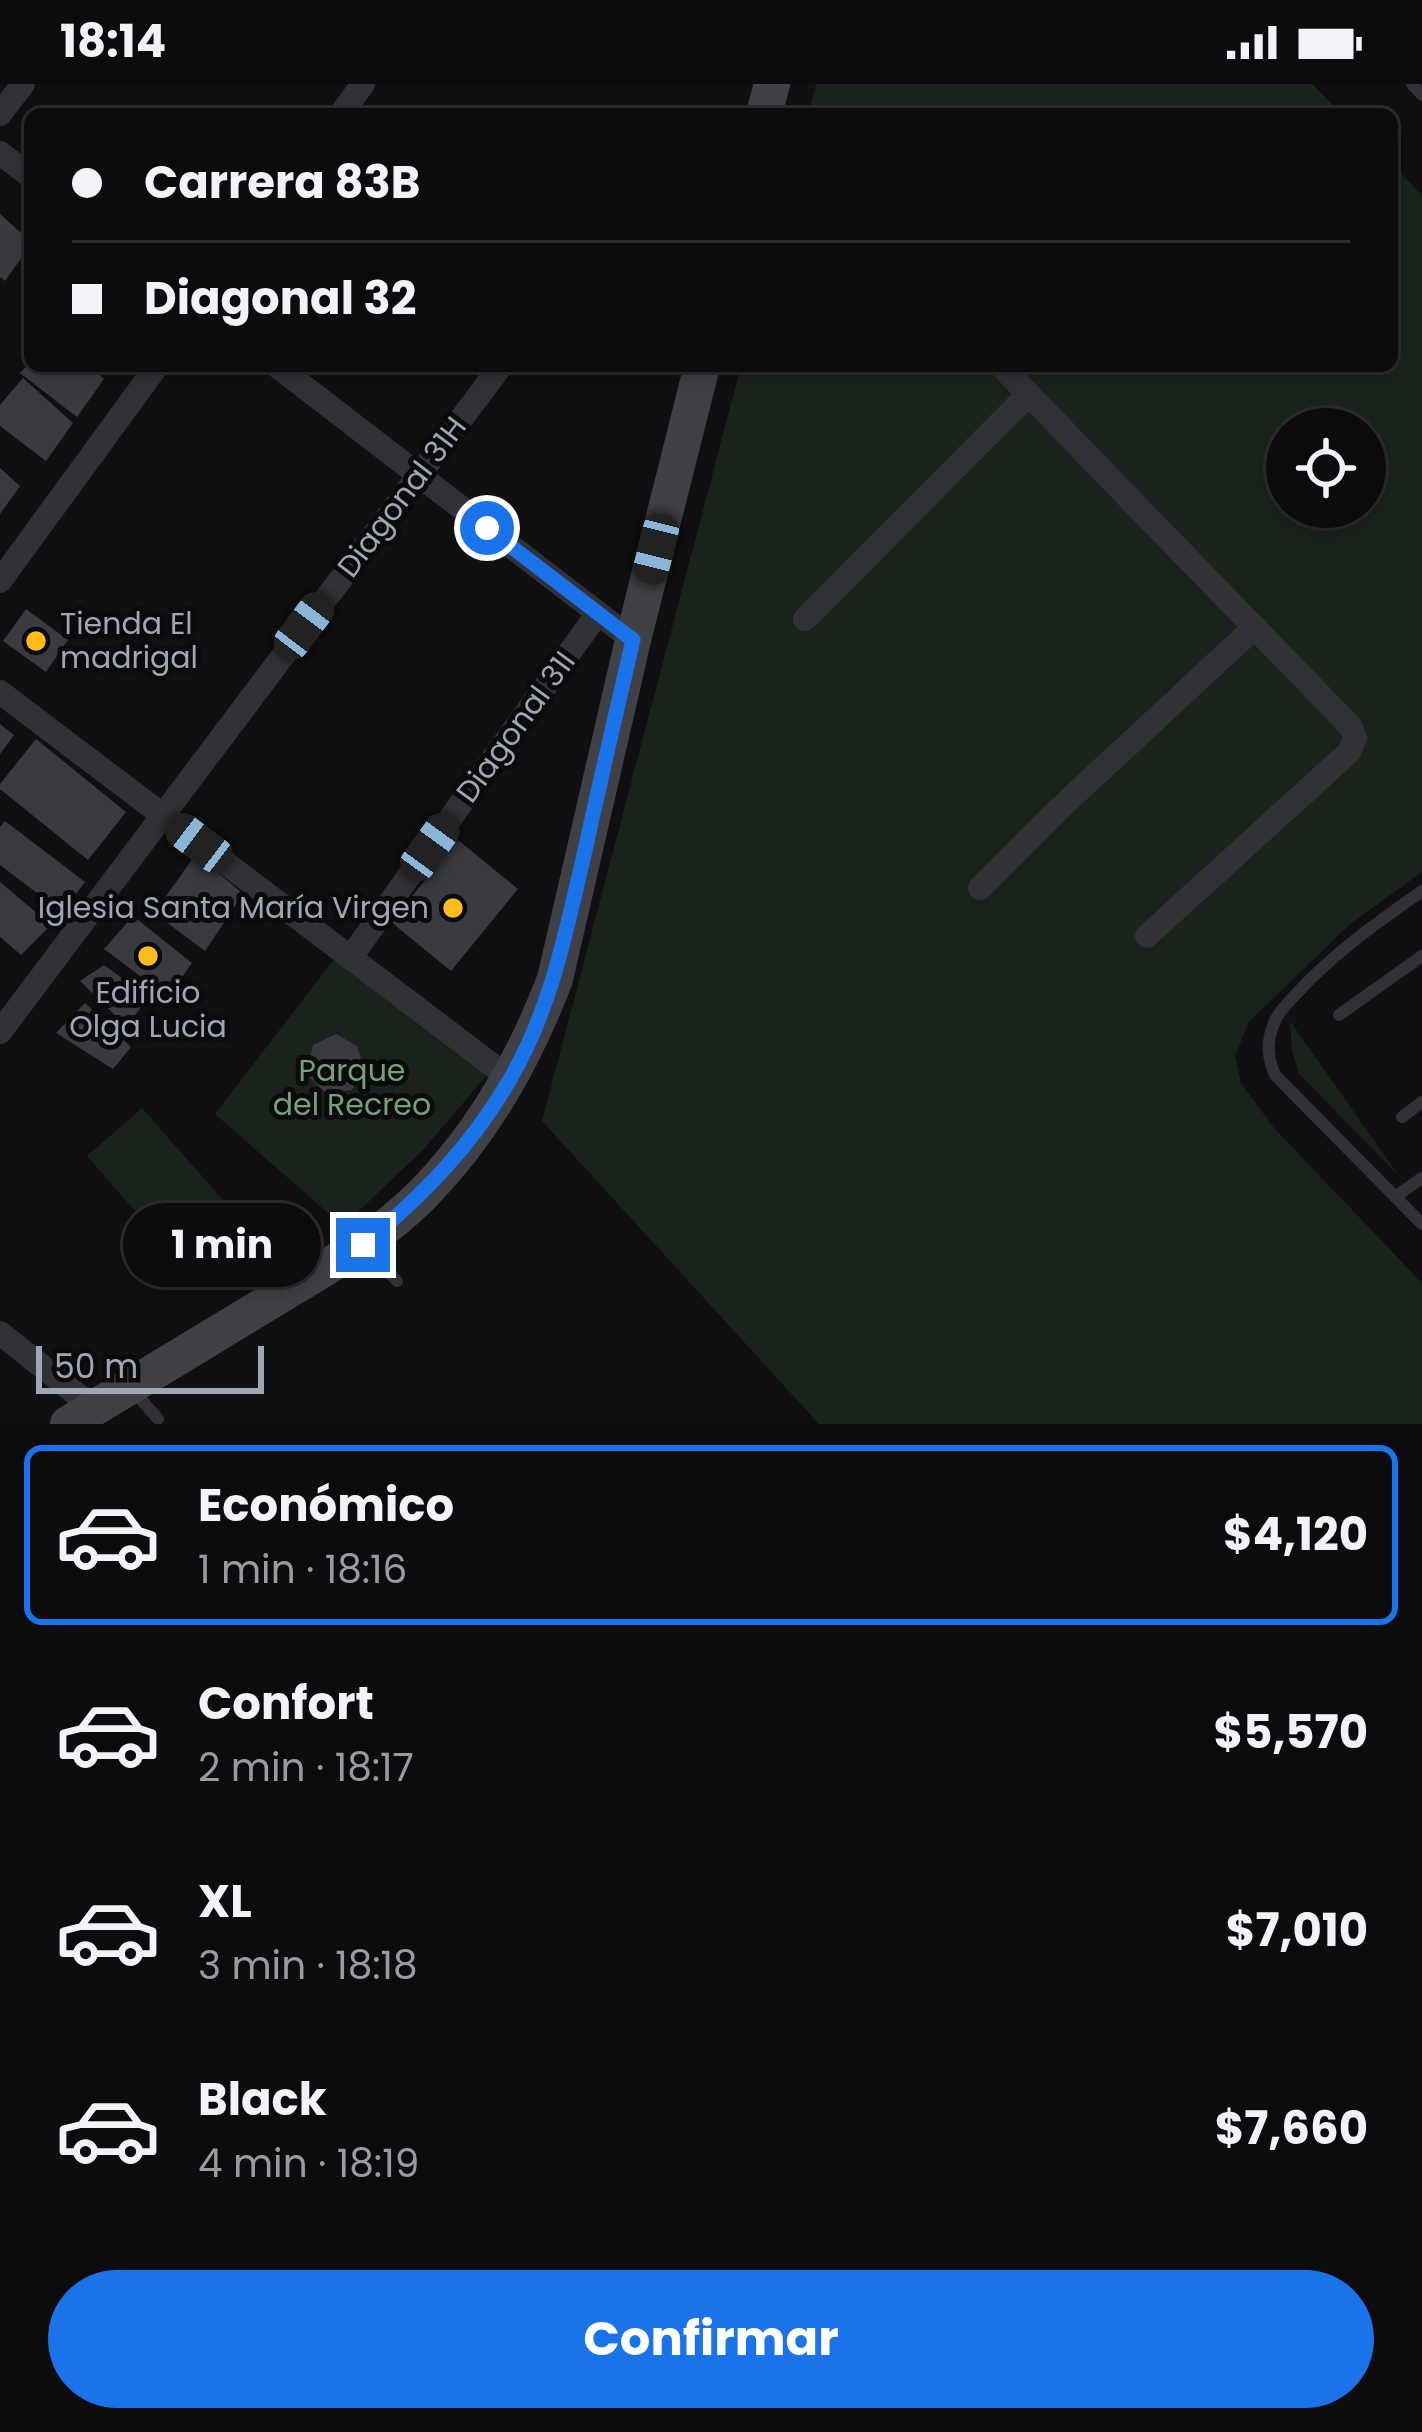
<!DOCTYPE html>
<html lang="es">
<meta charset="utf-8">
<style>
body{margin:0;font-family:Poppins,sans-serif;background:#1a1a1c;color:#f1f3f6;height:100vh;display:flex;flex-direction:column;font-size:45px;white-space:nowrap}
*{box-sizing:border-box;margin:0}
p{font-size:39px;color:#9a9b9e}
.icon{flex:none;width:66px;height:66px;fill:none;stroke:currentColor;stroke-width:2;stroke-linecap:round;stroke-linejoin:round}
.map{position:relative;height:1340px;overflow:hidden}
.sheet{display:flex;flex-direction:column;background:#0c0c0e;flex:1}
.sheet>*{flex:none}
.hud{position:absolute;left:24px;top:24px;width:1374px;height:264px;border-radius:18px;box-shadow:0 6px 18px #0003,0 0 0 3px #2c2c2e;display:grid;align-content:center;height:264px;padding:0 48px;background:#0c0c0e}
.controls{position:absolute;left:1266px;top:324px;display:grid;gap:24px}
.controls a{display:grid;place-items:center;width:120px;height:120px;border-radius:50%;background:#0c0c0e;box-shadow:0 6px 18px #0003,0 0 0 3px #2c2c2e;font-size:60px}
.scale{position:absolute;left:36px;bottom:30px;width:228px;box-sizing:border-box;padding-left:12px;border:6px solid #a0a6b4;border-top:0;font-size:33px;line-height:42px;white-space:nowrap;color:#a0a6b4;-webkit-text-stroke:9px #0b0b0d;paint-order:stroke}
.end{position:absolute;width:54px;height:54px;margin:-27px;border:15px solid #1a73e8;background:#fff;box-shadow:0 0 0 6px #fff}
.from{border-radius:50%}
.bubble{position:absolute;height:84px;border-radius:42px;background:#0c0c0e;box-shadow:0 6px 18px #0003,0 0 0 3px #2c2c2e;font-size:39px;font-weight:700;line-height:84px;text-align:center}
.car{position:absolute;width:36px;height:72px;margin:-36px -18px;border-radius:15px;box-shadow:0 0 9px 3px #0007;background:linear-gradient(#222 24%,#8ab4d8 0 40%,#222 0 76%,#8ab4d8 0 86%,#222 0)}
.hud b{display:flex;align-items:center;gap:42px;height:114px;font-size:45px}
.hud b+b{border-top:3px solid #2c2c2e}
.hud i{width:30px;height:30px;background:#f1f3f6}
ul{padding:21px 0 0;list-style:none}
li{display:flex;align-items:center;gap:36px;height:180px;margin:0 24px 18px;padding:0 24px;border:6px solid transparent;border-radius:18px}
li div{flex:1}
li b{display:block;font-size:45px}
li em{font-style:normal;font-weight:700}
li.current{border-color:#1a73e8}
li>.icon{width:108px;height:108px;stroke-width:1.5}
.primary-button{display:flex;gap:24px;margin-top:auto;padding:24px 48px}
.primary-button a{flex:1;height:138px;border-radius:72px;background:#1a73e8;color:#fff;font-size:48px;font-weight:700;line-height:138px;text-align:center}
.status{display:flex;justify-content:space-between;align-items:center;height:84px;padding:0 60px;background:#0c0c0e;direction:ltr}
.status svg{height:33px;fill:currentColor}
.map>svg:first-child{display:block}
</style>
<div class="status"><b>18:14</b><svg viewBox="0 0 49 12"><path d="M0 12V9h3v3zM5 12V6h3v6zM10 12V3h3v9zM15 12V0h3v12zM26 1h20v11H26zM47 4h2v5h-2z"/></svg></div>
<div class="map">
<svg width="1422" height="1340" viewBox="0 0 1422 1340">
<rect width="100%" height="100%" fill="#101012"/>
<path fill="#1a221c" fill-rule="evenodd" d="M816 0H1312L1342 30H808Z
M1392 80 1422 111V788L1350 840 1249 938 1235 972 1241 999 1274 1044 1422 1199V1340H819L542 1037 741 282H1392ZM1287 345H1365V423H1287Z
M335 874 487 991 423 1066 343 1142 215 1030Z
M1290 937 1399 1092 1299 990 1292 966Z
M142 1024 224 1117 169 1166 87 1072Z"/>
<path fill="#3a3b40" d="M0 130 30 157V162L5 197 0 193Z
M30 278V282H90L104 295 77 333 20 289Z
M23 294 73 339 46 377 0 342V321Z
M0 384 20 402 0 430Z
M26 525 68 556 46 588 3 557Z
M0 640 14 651 0 670Z
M36 655 126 728 88 776 0 705V700Z
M5 737 85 798 62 828 0 781V743Z
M458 756 518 805 451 887 391 838Z
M196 770 243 810 205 867 154 829Z
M0 798 51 841 21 871 0 853Z
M133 832 192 879 168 913 104 865Z
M104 881 148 913 127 943 80 897Z
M85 919 131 963 113 985 56 949Z
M336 950 357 962 364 984 352 1006 326 1009 307 991 313 961Z"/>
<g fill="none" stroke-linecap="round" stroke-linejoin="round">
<path stroke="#313237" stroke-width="12" d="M1412 0 1422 11
M1422 807C1378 838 1335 868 1298 908 1290 917 1279 926 1275 937 1266 957 1267 972 1275 991L1422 1140
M1339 931 1422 872
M1402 1033 1422 1018
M1395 1113 1422 1094
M364 1162 397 1197
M131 1304 158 1335"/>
<path stroke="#313237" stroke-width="24" d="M0 30 23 0
M341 30 363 0
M0 69 30 92
M277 282 633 556
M1001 282 1351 643 1355 654 1349 668 1147 852
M0 497 157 282
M805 535 1029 310
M0 608 500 987 509 997
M980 804 1059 725 1255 543
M350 874 598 529
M0 948 501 282
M0 1249 94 1324"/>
<path stroke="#3f4147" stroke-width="36" d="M764 30 772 0
M68 1340C138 1297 209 1255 279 1212 329 1182 380 1153 421 1112 483 1049 524 976 555 895L633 556 702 282"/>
</g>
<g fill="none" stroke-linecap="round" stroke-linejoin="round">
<path stroke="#1a73e8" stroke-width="15" d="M363 1161C422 1112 470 1064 509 997 552 924 567 843 586 762 601 693 617 625 633 556L487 444"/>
</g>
<g fill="#ffba1b" stroke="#0b0b0d" stroke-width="4.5">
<circle cx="36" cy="557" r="12"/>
<circle cx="453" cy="824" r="12"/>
<circle cx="148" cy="872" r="12"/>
</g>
<g text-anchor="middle" stroke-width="10" stroke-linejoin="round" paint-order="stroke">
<g font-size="30" fill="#a0a6b4" stroke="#0b0b0d">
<text transform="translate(402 413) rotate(-53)" y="10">Diagonal 31H</text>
<text transform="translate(516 643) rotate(-54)" y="10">Diagonal 31I</text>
</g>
<g font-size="30" fill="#a0a6b4" stroke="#0b0b0d" text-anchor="start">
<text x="60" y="550">Tienda El<tspan x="60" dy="34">madrigal</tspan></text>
<text x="429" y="834" text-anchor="end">Iglesia Santa María Virgen</text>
<text x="148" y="919" text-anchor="middle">Edificio<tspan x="148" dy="34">Olga Lucia</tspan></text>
</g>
<g font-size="30" fill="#75a179" stroke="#0b0b0d">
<text x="352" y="997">Parque<tspan x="352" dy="34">del Recreo</tspan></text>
</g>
</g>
</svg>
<div class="controls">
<a><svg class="icon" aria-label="locate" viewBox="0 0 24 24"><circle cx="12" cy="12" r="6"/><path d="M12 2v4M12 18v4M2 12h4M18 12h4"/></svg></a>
</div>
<div class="scale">50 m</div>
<i class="end from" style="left:487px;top:444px"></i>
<i class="end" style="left:363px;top:1161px"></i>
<div class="bubble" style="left:123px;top:1119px;width:198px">1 min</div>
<i class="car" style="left:656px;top:465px;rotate:194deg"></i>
<i class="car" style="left:304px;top:542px;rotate:37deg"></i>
<i class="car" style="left:199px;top:759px;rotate:307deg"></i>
<i class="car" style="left:430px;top:763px;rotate:36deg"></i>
<div class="hud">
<b><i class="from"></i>Carrera 83B</b>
<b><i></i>Diagonal 32</b>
</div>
</div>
<section class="sheet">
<ul>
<li class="current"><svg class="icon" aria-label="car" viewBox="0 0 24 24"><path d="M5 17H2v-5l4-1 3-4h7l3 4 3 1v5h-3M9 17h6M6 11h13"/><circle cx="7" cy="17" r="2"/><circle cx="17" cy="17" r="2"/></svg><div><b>Económico</b><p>1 min · 18:16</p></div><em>$4,120</em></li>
<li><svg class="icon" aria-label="car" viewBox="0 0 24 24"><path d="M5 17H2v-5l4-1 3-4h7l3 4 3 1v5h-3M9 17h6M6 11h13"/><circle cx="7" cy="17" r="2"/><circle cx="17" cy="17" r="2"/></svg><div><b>Confort</b><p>2 min · 18:17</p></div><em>$5,570</em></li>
<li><svg class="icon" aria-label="car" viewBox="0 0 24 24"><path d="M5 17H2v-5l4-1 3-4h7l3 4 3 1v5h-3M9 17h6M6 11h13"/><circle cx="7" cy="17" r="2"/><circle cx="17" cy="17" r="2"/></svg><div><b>XL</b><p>3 min · 18:18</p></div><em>$7,010</em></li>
<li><svg class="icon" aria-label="car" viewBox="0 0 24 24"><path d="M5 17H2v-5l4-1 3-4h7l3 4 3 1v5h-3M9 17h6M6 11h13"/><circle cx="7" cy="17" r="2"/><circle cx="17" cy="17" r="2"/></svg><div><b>Black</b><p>4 min · 18:19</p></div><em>$7,660</em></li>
</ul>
<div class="primary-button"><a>Confirmar</a></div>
</section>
